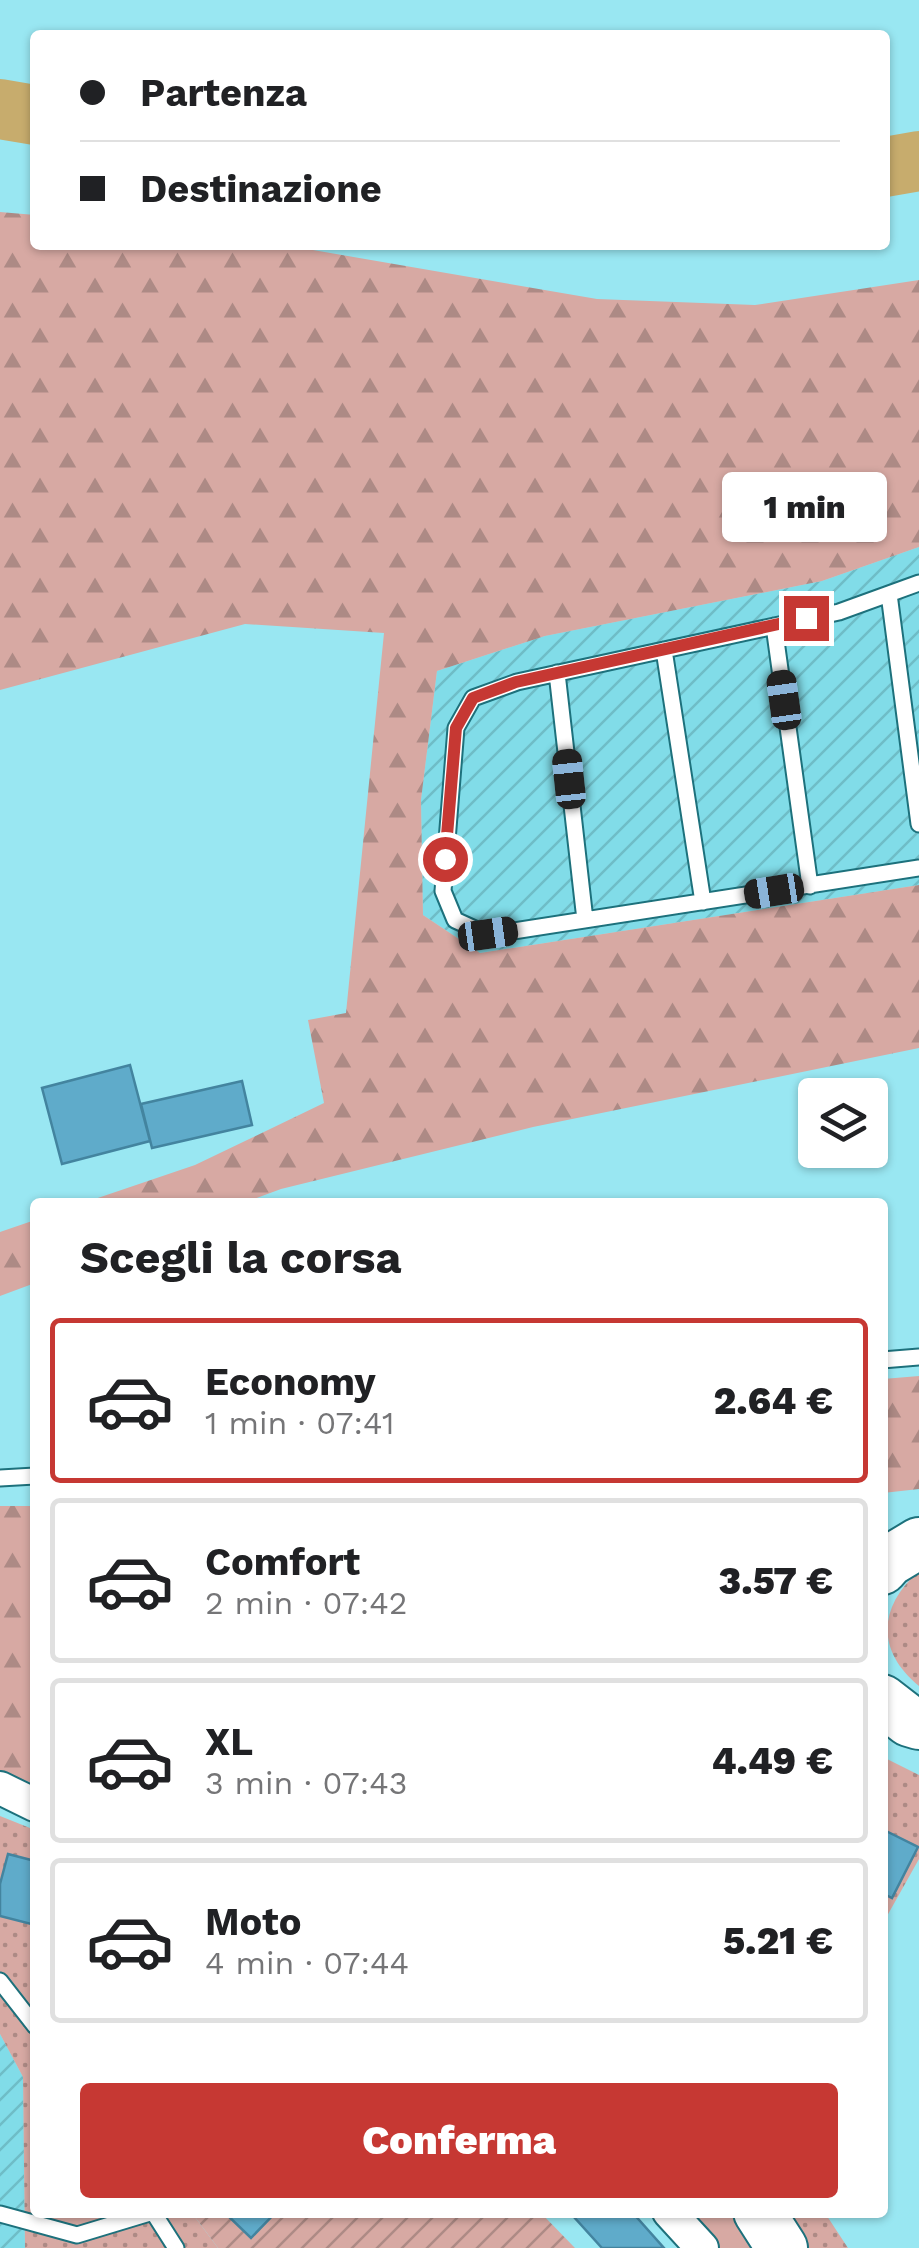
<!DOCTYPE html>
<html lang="it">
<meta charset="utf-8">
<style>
body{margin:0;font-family:"Work Sans",sans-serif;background:#f2f2f2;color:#202124;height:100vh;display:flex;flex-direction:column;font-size:38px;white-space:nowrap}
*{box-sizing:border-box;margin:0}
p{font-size:32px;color:#757577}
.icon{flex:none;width:55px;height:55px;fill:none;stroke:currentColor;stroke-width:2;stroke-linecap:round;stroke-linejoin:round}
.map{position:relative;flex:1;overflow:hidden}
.side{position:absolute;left:30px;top:1198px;width:858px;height:1020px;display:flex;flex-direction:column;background:#fff;border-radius:10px;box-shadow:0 2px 8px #0004}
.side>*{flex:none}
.guide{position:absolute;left:30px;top:30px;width:860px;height:220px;border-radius:10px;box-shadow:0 2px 8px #0004;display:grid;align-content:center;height:220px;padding:0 50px;background:#fff}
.fabs{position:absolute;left:798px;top:1078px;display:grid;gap:20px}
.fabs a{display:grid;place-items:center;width:90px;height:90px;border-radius:10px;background:#fff;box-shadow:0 2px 8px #0004;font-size:50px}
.end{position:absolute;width:45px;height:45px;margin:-22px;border:12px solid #c63833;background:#fff;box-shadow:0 0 0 5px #fff}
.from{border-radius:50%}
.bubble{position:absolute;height:70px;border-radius:10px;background:#fff;box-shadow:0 2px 8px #0004;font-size:32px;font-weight:800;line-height:70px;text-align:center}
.car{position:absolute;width:30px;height:60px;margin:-30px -15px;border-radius:12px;box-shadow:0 0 8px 2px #0007;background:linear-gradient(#222 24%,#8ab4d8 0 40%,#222 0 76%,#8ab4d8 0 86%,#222 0)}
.guide b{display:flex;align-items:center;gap:35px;height:95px;font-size:38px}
.guide b+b{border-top:2px solid #e0e0e0}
.guide i{width:25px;height:25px;background:#202124}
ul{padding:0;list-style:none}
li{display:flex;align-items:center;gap:30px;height:165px;margin:0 20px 15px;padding:0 30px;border:5px solid #e0e0e0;border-radius:10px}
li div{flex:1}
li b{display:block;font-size:38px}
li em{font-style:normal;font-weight:800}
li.selected{border-color:#c63833}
li>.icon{width:90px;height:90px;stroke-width:1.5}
h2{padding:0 50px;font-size:45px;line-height:120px}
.cta{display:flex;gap:20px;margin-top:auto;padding:20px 50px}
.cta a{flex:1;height:115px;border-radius:10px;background:#c63833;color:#fff;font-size:40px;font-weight:800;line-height:115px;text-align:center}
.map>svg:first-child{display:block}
</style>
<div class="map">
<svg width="919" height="2248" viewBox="0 0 919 2248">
<defs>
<pattern id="industrial-furrows" width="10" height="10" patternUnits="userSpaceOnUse" patternTransform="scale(2.5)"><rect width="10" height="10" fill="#81dce8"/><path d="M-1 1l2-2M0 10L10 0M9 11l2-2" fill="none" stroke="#6ebdc7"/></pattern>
<pattern id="grass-dots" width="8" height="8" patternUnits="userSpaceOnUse" patternTransform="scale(2.5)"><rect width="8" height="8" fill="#d7a9a3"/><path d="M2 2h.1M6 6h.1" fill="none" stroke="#ad8a85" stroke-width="1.8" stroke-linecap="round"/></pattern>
<pattern id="forest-firs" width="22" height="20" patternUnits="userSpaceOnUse" patternTransform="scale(2.5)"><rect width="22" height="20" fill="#d7a9a3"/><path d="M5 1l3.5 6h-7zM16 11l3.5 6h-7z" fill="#ad8a85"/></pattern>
<pattern id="garden-furrows" width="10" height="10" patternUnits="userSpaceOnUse" patternTransform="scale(2.5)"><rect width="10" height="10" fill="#d7a9a3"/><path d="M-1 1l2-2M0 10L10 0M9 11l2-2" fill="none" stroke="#ad8a85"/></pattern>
</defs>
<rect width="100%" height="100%" fill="#99e7f2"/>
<path fill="url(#industrial-furrows)" d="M919 547V885L480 953 423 915 421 800 437 671 545 636 822 581Z
M0 2034 23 2077 25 2248H0Z"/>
<path fill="url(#grass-dots)" d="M919 1571V1686C876 1651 878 1607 919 1571Z
M883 1757 919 1775V1859L882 1925Z
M0 1816 35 1830V2212L192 2213 218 2248H25L23 2077 0 2034Z
M785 2213H825L848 2248H808Z"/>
<path fill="url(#forest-firs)" d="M0 212 35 215V245H284L597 299 755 305 919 280V547L822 581 545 636 437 671 421 800 423 915 480 953 919 885V1048L533 1127 281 1189 246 1202H86L195 1165 324 1103 308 1020 346 1013 384 633 245 624 0 690Z
M35 1220V1283L0 1296V1232Z
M919 1376V1489L883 1493V1379Z
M0 1506H35V1784L0 1772Z
M680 2213H739L762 2248H713Z"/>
<path fill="url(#garden-furrows)" d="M192 2213H541L575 2248H218Z"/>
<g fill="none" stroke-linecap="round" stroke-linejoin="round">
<path stroke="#c7ac6d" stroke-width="60" d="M0 109 35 115
M885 167 919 161"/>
</g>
<path fill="#5fabca" stroke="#43849f" stroke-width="2.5" d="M130 1065 150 1141 62 1164 42 1088Z
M242 1081 252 1125 152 1148 141 1104Z
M882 1829 918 1847 892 1898 882 1893Z
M8 1854 35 1861V1925L0 1916V1884Z
M224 2212H276L251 2238Z
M579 2212H632L664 2248H602L574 2217Z"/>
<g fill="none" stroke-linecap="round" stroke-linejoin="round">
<g stroke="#1d717c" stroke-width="19">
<path id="service" d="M919 583 839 612 517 682 473 698 456 728 443 891 455 920 488 935 919 868
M889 594 919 824
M774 626 810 886
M664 650 703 902
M557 673 585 920
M882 1360 919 1357
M0 1478 35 1476
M0 1981 35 2026
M153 2212 176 2248
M0 2214 77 2235 153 2212"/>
</g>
<g stroke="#1d717c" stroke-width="36">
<path id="minor" d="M0 1788 35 1805
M669 2212 702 2248"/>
</g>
<g stroke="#1d717c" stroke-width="54">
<path id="primary" d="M882 1569 889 1561 919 1543
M882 1700 909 1721 919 1724
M759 2212 782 2248"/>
</g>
<use href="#service" stroke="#fff" stroke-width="15"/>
<use href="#minor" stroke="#fff" stroke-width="32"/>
<use href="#primary" stroke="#fff" stroke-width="50"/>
</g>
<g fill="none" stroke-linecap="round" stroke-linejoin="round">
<path stroke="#c63833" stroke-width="12" d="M445 859 456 728 473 698 516 682 806 618"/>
</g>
</svg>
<div class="fabs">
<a><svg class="icon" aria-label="layers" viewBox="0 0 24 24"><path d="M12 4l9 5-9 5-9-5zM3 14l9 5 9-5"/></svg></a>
</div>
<i class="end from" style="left:445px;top:859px"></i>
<i class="end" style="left:806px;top:618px"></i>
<div class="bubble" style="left:722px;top:472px;width:165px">1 min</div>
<i class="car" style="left:784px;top:700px;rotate:352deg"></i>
<i class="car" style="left:569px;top:779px;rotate:354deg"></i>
<i class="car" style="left:774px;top:891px;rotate:261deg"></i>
<i class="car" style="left:488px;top:934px;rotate:82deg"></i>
<div class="guide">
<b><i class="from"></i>Partenza</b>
<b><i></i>Destinazione</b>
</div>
<section class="side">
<h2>Scegli la corsa</h2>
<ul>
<li class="selected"><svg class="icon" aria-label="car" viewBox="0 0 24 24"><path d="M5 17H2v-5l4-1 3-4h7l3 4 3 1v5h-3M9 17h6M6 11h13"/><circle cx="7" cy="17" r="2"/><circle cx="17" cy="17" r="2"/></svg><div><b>Economy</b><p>1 min · 07:41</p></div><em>2.64 €</em></li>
<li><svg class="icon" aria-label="car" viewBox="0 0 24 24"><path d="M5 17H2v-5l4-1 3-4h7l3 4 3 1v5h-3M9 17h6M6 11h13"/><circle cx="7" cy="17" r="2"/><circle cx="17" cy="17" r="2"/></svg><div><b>Comfort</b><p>2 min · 07:42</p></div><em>3.57 €</em></li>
<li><svg class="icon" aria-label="car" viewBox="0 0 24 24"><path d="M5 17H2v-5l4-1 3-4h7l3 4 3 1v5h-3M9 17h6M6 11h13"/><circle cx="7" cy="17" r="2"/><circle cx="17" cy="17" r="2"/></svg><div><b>XL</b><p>3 min · 07:43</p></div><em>4.49 €</em></li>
<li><svg class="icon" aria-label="car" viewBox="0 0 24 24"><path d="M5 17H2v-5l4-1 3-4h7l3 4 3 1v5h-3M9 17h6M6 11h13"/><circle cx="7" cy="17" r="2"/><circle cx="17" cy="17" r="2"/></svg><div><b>Moto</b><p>4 min · 07:44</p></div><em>5.21 €</em></li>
</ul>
<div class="cta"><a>Conferma</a></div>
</section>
</div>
